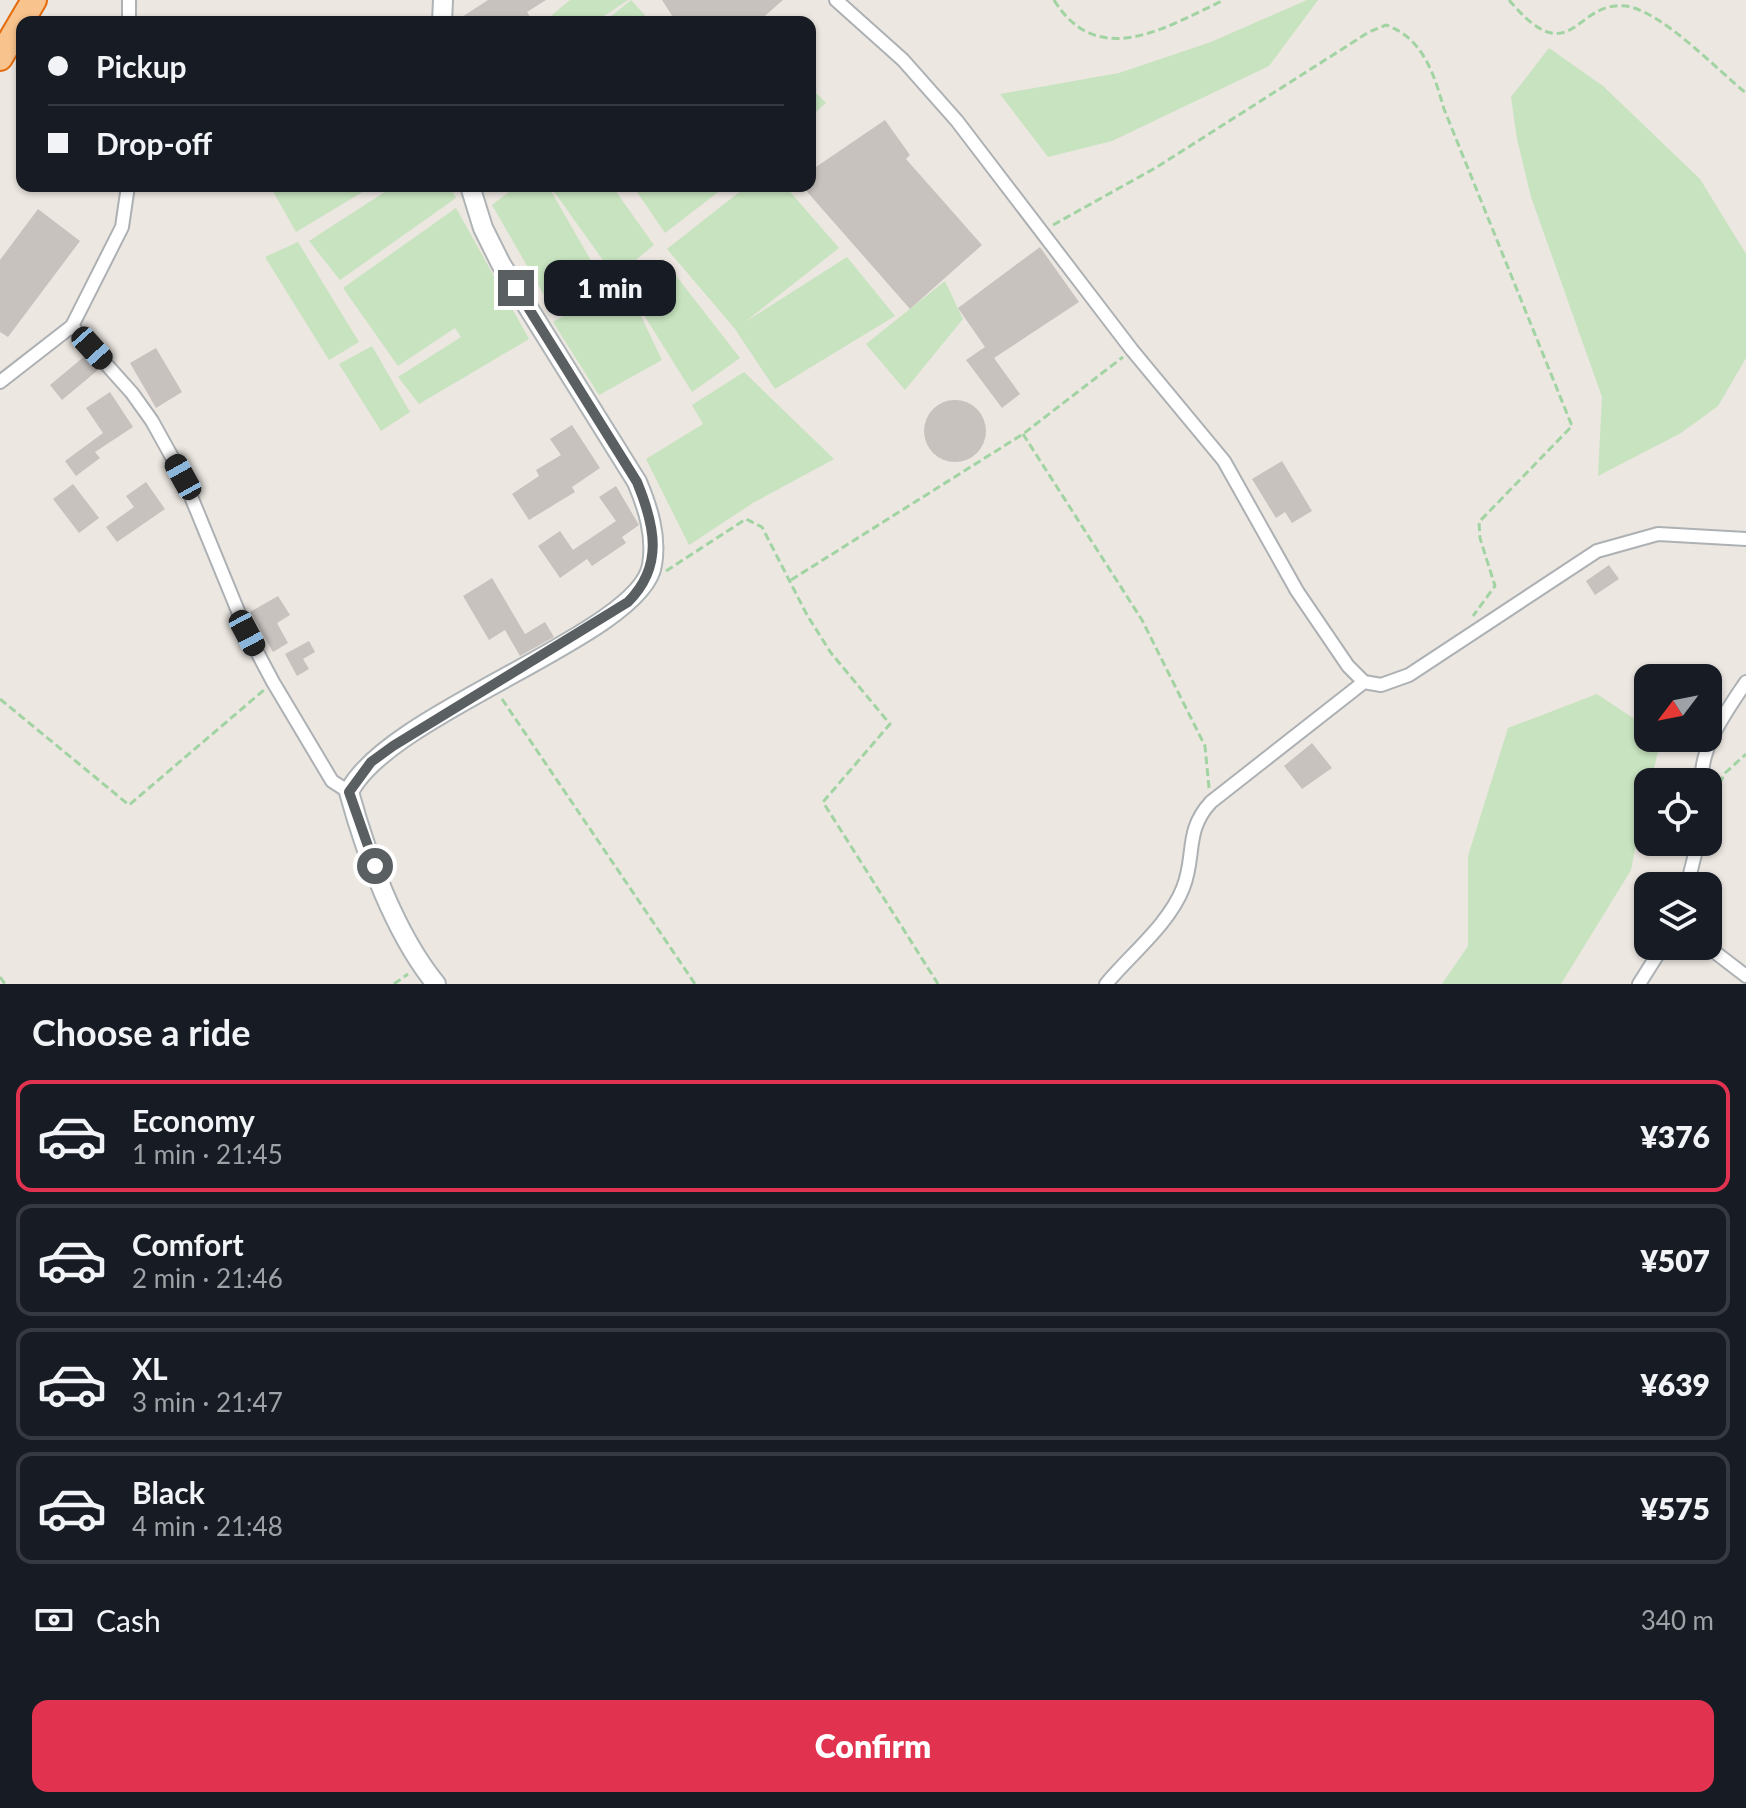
<!DOCTYPE html>
<meta charset="utf-8">
<style>
body{margin:0;font-family:Lato,sans-serif;background:#242831;color:#f1f3f6;height:100vh;display:flex;flex-direction:column;font-size:30px;white-space:nowrap}
*{box-sizing:border-box;margin:0}
p{font-size:26px;color:#9ea1a6}
.icon{flex:none;width:44px;height:44px;fill:none;stroke:currentColor;stroke-width:2;stroke-linecap:round;stroke-linejoin:round}
.map{position:relative;height:984px;overflow:hidden}
.drawer{display:flex;flex-direction:column;background:#171b24;flex:1}
.drawer>*{flex:none}
.top-card{position:absolute;left:16px;top:16px;width:800px;height:176px;border-radius:16px;box-shadow:0 2px 6px #0004;display:grid;align-content:center;height:176px;padding:0 32px;background:#171b24}
.needle{width:52px;rotate:238deg}
.buttons{position:absolute;left:1634px;top:664px;display:grid;gap:16px}
.buttons a{display:grid;place-items:center;width:88px;height:88px;border-radius:16px;background:#171b24;box-shadow:0 2px 6px #0004;font-size:40px}
.end{position:absolute;width:36px;height:36px;margin:-18px;border:10px solid #5a5f62;background:#fff;box-shadow:0 0 0 4px #fff}
.from{border-radius:50%}
.bubble{position:absolute;height:56px;border-radius:16px;background:#171b24;box-shadow:0 2px 6px #0004;font-size:26px;font-weight:800;line-height:56px;text-align:center}
.car{position:absolute;width:24px;height:48px;margin:-24px -12px;border-radius:10px;box-shadow:0 0 6px 2px #0007;background:linear-gradient(#222 24%,#8ab4d8 0 40%,#222 0 76%,#8ab4d8 0 86%,#222 0)}
.top-card b{display:flex;align-items:center;gap:28px;height:76px;font-size:30px}
.top-card b+b{border-top:2px solid #363941}
.top-card i{width:20px;height:20px;background:#f1f3f6}
ul{padding:0;list-style:none}
li{display:flex;align-items:center;gap:24px;height:112px;margin:0 16px 12px;padding:0 16px;border:4px solid #363941;border-radius:16px}
li div{flex:1}
li b{display:block;font-size:30px}
li em{font-style:normal;font-weight:800}
li.active{border-color:#e13350}
li>.icon{width:72px;height:72px;stroke-width:1.5}
h2{padding:0 32px;font-size:36px;line-height:96px}
.pay{display:flex;align-items:center;gap:20px;height:88px;padding:0 32px;font-size:30px}
.pay p{margin-inline-start:auto}
.primary-button{display:flex;gap:16px;margin-top:auto;padding:16px 32px}
.primary-button a{flex:1;height:92px;border-radius:16px;background:#e13350;color:#fff;font-size:32px;font-weight:800;line-height:92px;text-align:center}
.map>svg:first-child{display:block}
</style>
<div class="map">
<svg width="1746" height="984" viewBox="0 0 1746 984">
<rect width="100%" height="100%" fill="#ece7e1"/>
<path fill="#c7e3bf" d="M570 0H628L595 22H558L552 15Z
M631 0 651 22H604Z
M1307 0H1318L1269 66 1112 141 1048 157 1000 94 1119 73 1211 42Z
M1549 48 1603 86 1700 179 1746 254V358L1718 406 1681 433 1598 476 1602 397 1531 197 1517 139 1511 97Z
M810 87 826 103 810 117Z
M270 186H368L369 188 296 232Z
M394 186H450L456 198 340 280 309 241Z
M517 186H548L608 290 663 259 740 358 692 392 629 291 662 360 599 395 553 322 604 293 552 309 492 205Z
M550 186H612L654 245 615 277Z
M633 186H726L665 233Z
M747 186H785L839 248 745 322 847 257 895 316 775 389 735 329 667 249Z
M456 208 529 339 419 404 398 377 461 337 455 328 398 366 343 288Z
M298 242 359 342 329 360 265 257Z
M945 281 963 319 905 390 866 344Z
M372 346 410 412 381 431 339 364Z
M744 372 834 459 753 503 689 545 646 459 703 424 692 405Z
M1597 694 1648 728V738H1661L1651 782H1648L1631 870 1561 984H1442L1468 946V856L1508 728Z"/>
<path fill="#c8c2bf" d="M488 0H546L527 12 533 22H454Z
M662 0H783L758 22H676Z
M885 120 910 155 906 159 982 245 910 309 802 186H810V171Z
M38 209 80 241 8 337 0 332V260Z
M1040 247 1079 302 994 358 1020 394 1002 408 966 360 985 347 958 308Z
M156 348 182 392 156 408 130 363Z
M86 355 98 370 62 400 50 385Z
M110 392 133 427 95 452 100 458 76 476 65 461 103 433 86 408Z
M924 431a31 31 0 1 1 62 0a31 31 0 1 1-62 0Z
M572 425 600 468 572 487 575 492 529 520 512 494 539 476 536 470 561 455 550 439Z
M1282 461 1312 511 1292 523 1285 512 1276 518 1252 479Z
M146 482 165 509 117 542 106 527 134 507 126 496Z
M73 484 99 518 79 533 53 499Z
M616 486 639 525 622 537 626 543 592 566 587 559 560 578 538 546 560 531 573 550 616 521 599 497Z
M1609 565 1619 579 1595 595 1586 581Z
M492 578 525 634 545 622 554 637 520 656 505 630 489 640 463 596Z
M278 596 290 615 277 623 288 643 273 652 250 612Z
M309 641 315 652 303 659 309 669 297 676 285 654Z
M1312 743 1332 768 1302 789 1284 766Z"/>
<g fill="none" stroke-linecap="round" stroke-linejoin="round">
<g stroke="#adb1b4" stroke-width="16">
<path id="street" d="M836 0 903 60 957 121 1132 350 1224 461 1297 591 1348 666 1364 682 1381 685 1409 675 1597 551 1658 534 1746 539
M129 22V0
M72 326 132 393 152 421 183 477 247 633 273 682 332 781 349 792
M0 382 72 326 122 227 128 186
M1702 782C1699 748 1728 709 1746 682
M1687 886 1698 842
M1707 946 1746 976
M1106 984C1131 954 1169 924 1183 888 1196 856 1184 831 1211 802L1364 682
M1639 984 1663 946"/>
</g>
<g stroke="#aeb3b6" stroke-width="22">
<path id="secondary" d="M442 22 443 0
M436 984C395 934 366 854 349 792 388 712 642 634 652 565 657 536 648 508 637 482L501 264 483 228 470 186"/>
</g>
<g stroke="#e36b0b" stroke-width="28">
<path id="highway" d="M0 58 34 0"/>
</g>
<path stroke="#a2d4a3" stroke-width="3" stroke-dasharray="8 4" stroke-linecap="butt" d="M1054 0C1098 71 1166 27 1224 0
M1509 0C1572 75 1574 0 1626 6 1663 12 1716 69 1746 93
M1053 225 1157 167 1369 32 1386 25C1423 38 1434 74 1444 109L1572 426 1479 522 1480 538 1495 586 1473 616
M1023 434 1142 620 1205 746 1209 788
M666 571 746 519 762 527 807 615 831 653 890 724 823 802 938 984
M791 580 1023 434 1123 357
M0 699 129 805 264 690
M502 699 695 984
M1708 805 1725 773 1746 754
M0 977 5 984
M394 984 408 974"/>
<use href="#street" stroke="#fff" stroke-width="12"/>
<use href="#secondary" stroke="#fff" stroke-width="18"/>
<use href="#highway" stroke="#f8c38d" stroke-width="24"/>
</g>
<g fill="none" stroke-linecap="round" stroke-linejoin="round">
<path stroke="#5a5f62" stroke-width="10" d="M375 866 349 792 371 762 393 746 628 602C664 566 655 526 637 482L516 288"/>
</g>
</svg>
<div class="buttons">
<a><svg class="needle" viewBox="-14 -14 28 28"><path d="M0-13l5 13h-10z" fill="#e53935"/><path d="M0 13l5-13h-10z" fill="#9ea1a6"/></svg></a>
<a><svg class="icon" aria-label="locate" viewBox="0 0 24 24"><circle cx="12" cy="12" r="6"/><path d="M12 2v4M12 18v4M2 12h4M18 12h4"/></svg></a>
<a><svg class="icon" aria-label="layers" viewBox="0 0 24 24"><path d="M12 4l9 5-9 5-9-5zM3 14l9 5 9-5"/></svg></a>
</div>
<i class="end from" style="left:375px;top:866px"></i>
<i class="end" style="left:516px;top:288px"></i>
<div class="bubble" style="left:544px;top:260px;width:132px">1 min</div>
<i class="car" style="left:92px;top:348px;rotate:138deg"></i>
<i class="car" style="left:183px;top:477px;rotate:331deg"></i>
<i class="car" style="left:247px;top:633px;rotate:152deg"></i>
<div class="top-card">
<b><i class="from"></i>Pickup</b>
<b><i></i>Drop-off</b>
</div>
</div>
<section class="drawer">
<h2>Choose a ride</h2>
<ul>
<li class="active"><svg class="icon" aria-label="car" viewBox="0 0 24 24"><path d="M5 17H2v-5l4-1 3-4h7l3 4 3 1v5h-3M9 17h6M6 11h13"/><circle cx="7" cy="17" r="2"/><circle cx="17" cy="17" r="2"/></svg><div><b>Economy</b><p>1 min · 21:45</p></div><em>¥376</em></li>
<li><svg class="icon" aria-label="car" viewBox="0 0 24 24"><path d="M5 17H2v-5l4-1 3-4h7l3 4 3 1v5h-3M9 17h6M6 11h13"/><circle cx="7" cy="17" r="2"/><circle cx="17" cy="17" r="2"/></svg><div><b>Comfort</b><p>2 min · 21:46</p></div><em>¥507</em></li>
<li><svg class="icon" aria-label="car" viewBox="0 0 24 24"><path d="M5 17H2v-5l4-1 3-4h7l3 4 3 1v5h-3M9 17h6M6 11h13"/><circle cx="7" cy="17" r="2"/><circle cx="17" cy="17" r="2"/></svg><div><b>XL</b><p>3 min · 21:47</p></div><em>¥639</em></li>
<li><svg class="icon" aria-label="car" viewBox="0 0 24 24"><path d="M5 17H2v-5l4-1 3-4h7l3 4 3 1v5h-3M9 17h6M6 11h13"/><circle cx="7" cy="17" r="2"/><circle cx="17" cy="17" r="2"/></svg><div><b>Black</b><p>4 min · 21:48</p></div><em>¥575</em></li>
</ul>
<div class="pay"><svg class="icon" aria-label="cash" viewBox="0 0 24 24"><path d="M3 7h18v10H3z"/><circle cx="12" cy="12" r="2"/></svg>Cash<p>340 m</p></div>
<div class="primary-button"><a>Confirm</a></div>
</section>
